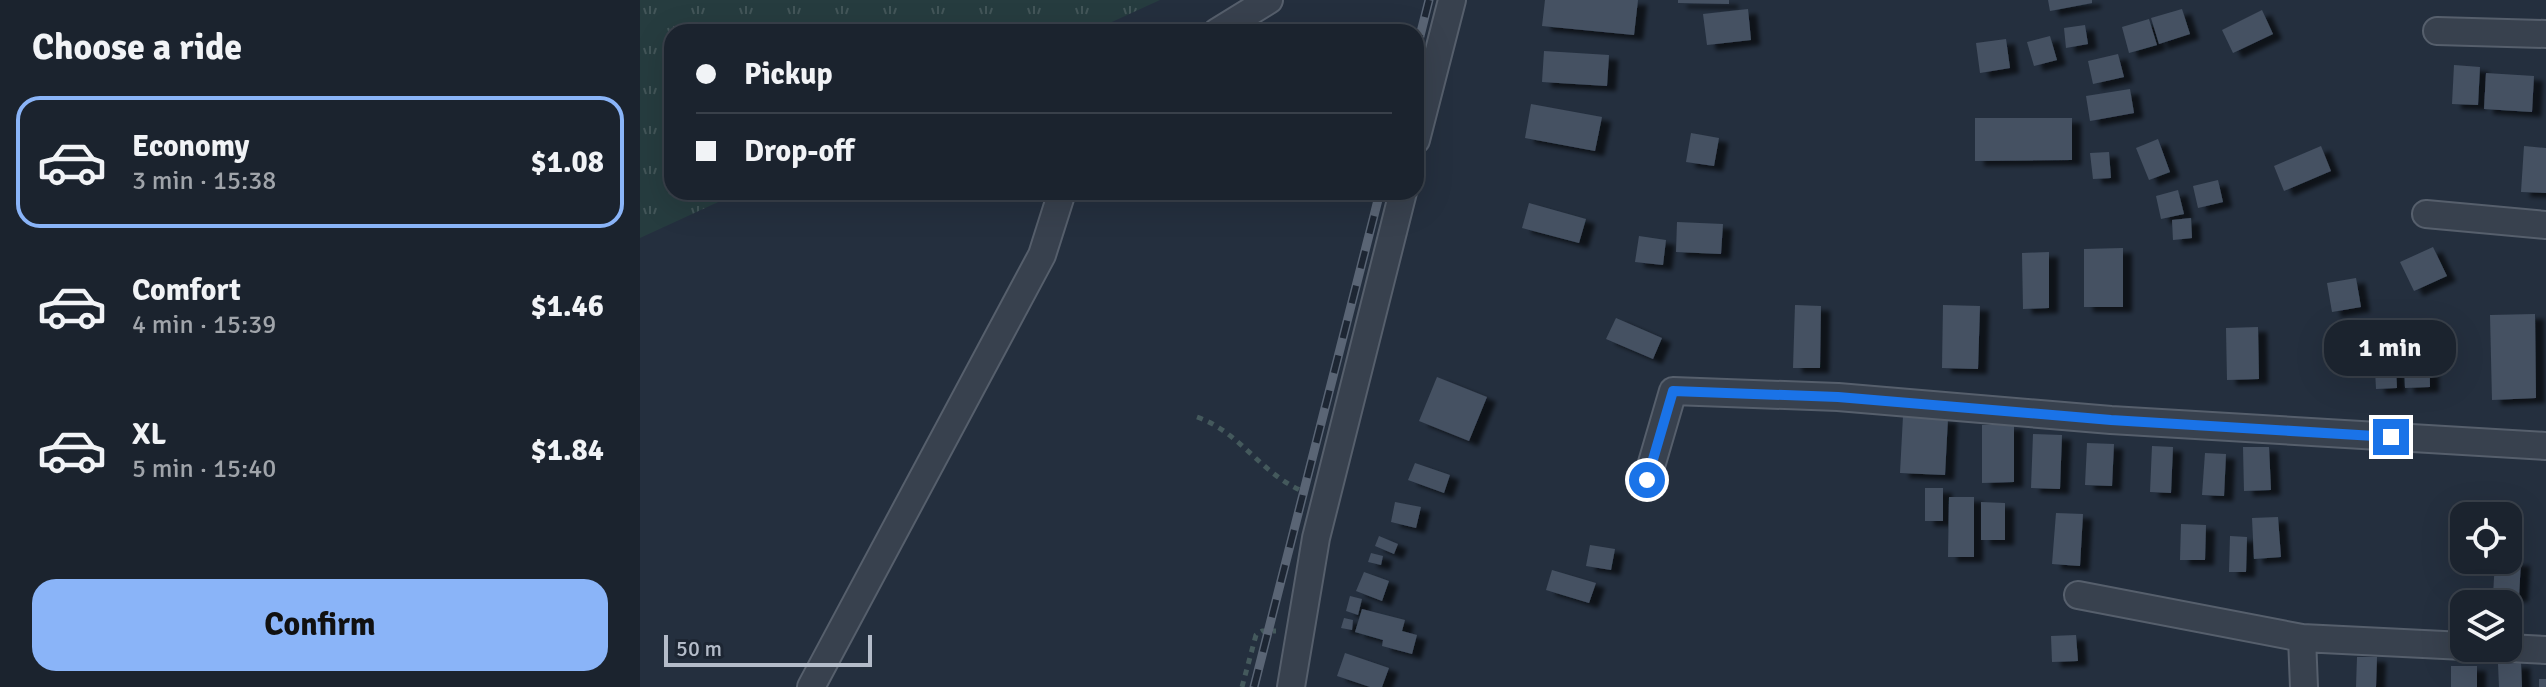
<!DOCTYPE html>
<meta charset="utf-8">
<style>
body{margin:0;font-family:Signika,sans-serif;background:#242b36;color:#f1f3f6;height:100vh;display:flex;flex-direction:column;font-size:30px;white-space:nowrap}
*{box-sizing:border-box;margin:0}
p{font-size:26px;color:#a0a4aa}
.icon{flex:none;width:44px;height:44px;fill:none;stroke:currentColor;stroke-width:2;stroke-linecap:round;stroke-linejoin:round}
.map{position:relative;flex:1;overflow:hidden}
.side{display:flex;flex-direction:column;background:#1b232e;width:640px}
.side>*{flex:none}
.banner{position:absolute;left:24px;top:24px;width:760px;height:176px;border-radius:24px;box-shadow:0 8px 32px #0002,0 0 0 2px #39404a;display:grid;align-content:center;height:176px;padding:0 32px;background:#1b232e}
.fabs{position:absolute;left:1810px;top:502px;display:grid;gap:16px}
.fabs a{display:grid;place-items:center;width:72px;height:72px;border-radius:16px;background:#1b232e;box-shadow:0 8px 32px #0002,0 0 0 2px #39404a;font-size:40px}
.scale{position:absolute;left:24px;bottom:20px;width:208px;box-sizing:border-box;padding-left:8px;border:4px solid #b4bcc9;border-top:0;font-size:22px;line-height:28px;white-space:nowrap;color:#b4bcc9;-webkit-text-stroke:6px #1d2633;paint-order:stroke}
.end{position:absolute;width:36px;height:36px;margin:-18px;border:10px solid #1a73e8;background:#fff;box-shadow:0 0 0 4px #fff}
.from{border-radius:50%}
.bubble{position:absolute;height:56px;border-radius:24px;background:#1b232e;box-shadow:0 8px 32px #0002,0 0 0 2px #39404a;font-size:26px;font-weight:700;line-height:56px;text-align:center}
.banner b{display:flex;align-items:center;gap:28px;height:76px;font-size:30px}
.banner b+b{border-top:2px solid #39404a}
.banner i{width:20px;height:20px;background:#f1f3f6}
ul{padding:0;list-style:none}
li{display:flex;align-items:center;gap:24px;height:132px;margin:0 16px 12px;padding:0 16px;border:4px solid transparent;border-radius:24px}
li div{flex:1}
li b{display:block;font-size:30px}
li em{font-style:normal;font-weight:700}
li.on{border-color:#8ab4f8}
li>.icon{width:72px;height:72px;stroke-width:1.5}
h2{padding:0 32px;font-size:36px;line-height:96px}
.primary-button{display:flex;gap:16px;margin-top:auto;padding:16px 32px}
.primary-button a{flex:1;height:92px;border-radius:24px;background:#8ab4f8;color:#111;font-size:32px;font-weight:700;line-height:92px;text-align:center}
main{display:flex;flex:1;min-height:0}
.map>svg:first-child{display:block}
</style>
<main>
<section class="side">
<h2>Choose a ride</h2>
<ul>
<li class="on"><svg class="icon" aria-label="car" viewBox="0 0 24 24"><path d="M5 17H2v-5l4-1 3-4h7l3 4 3 1v5h-3M9 17h6M6 11h13"/><circle cx="7" cy="17" r="2"/><circle cx="17" cy="17" r="2"/></svg><div><b>Economy</b><p>3 min · 15:38</p></div><em>$1.08</em></li>
<li><svg class="icon" aria-label="car" viewBox="0 0 24 24"><path d="M5 17H2v-5l4-1 3-4h7l3 4 3 1v5h-3M9 17h6M6 11h13"/><circle cx="7" cy="17" r="2"/><circle cx="17" cy="17" r="2"/></svg><div><b>Comfort</b><p>4 min · 15:39</p></div><em>$1.46</em></li>
<li><svg class="icon" aria-label="car" viewBox="0 0 24 24"><path d="M5 17H2v-5l4-1 3-4h7l3 4 3 1v5h-3M9 17h6M6 11h13"/><circle cx="7" cy="17" r="2"/><circle cx="17" cy="17" r="2"/></svg><div><b>XL</b><p>5 min · 15:40</p></div><em>$1.84</em></li>
</ul>
<div class="primary-button"><a>Confirm</a></div>
</section>
<div class="map">
<svg width="1906" height="687" viewBox="0 0 1906 687">
<defs>
<pattern id="grass-tufts" width="24" height="20" patternUnits="userSpaceOnUse" patternTransform="scale(2)"><rect width="24" height="20" fill="#263c3f"/><path d="M3 7l-1-3M5 7V3M7 7l1-3M15 17l-1-3M17 17v-4M19 17l1-3" fill="none" stroke="#435659"/></pattern>
<filter id="shadow"><feDropShadow dx="9" dy="5" stdDeviation="2" flood-color="#0009"/></filter>
</defs>
<rect width="100%" height="100%" fill="#242f3e"/>
<path fill="url(#grass-tufts)" d="M0 0H520L450 32H32V192H100L0 238Z"/>
<path fill="#455162" filter="url(#shadow)" d="M905 0H998L994 35 902 26Z
M1038 0H1089V4L1038 3Z
M1408 0H1452V3L1410 11Z
M1108 9 1111 40 1067 45 1063 14Z
M1542 9 1550 34 1519 44 1511 18Z
M1622 10 1633 34 1593 53 1582 30Z
M1509 19 1517 45 1489 53 1482 27Z
M1445 25 1448 44 1426 48 1424 28Z
M1410 36 1417 60 1394 66 1387 42Z
M1366 39 1370 68 1340 73 1336 43Z
M904 51 969 55 967 86 902 82Z
M1478 54 1484 77 1453 84 1448 61Z
M1814 65 1840 67 1838 105 1812 104Z
M1846 73 1894 76 1892 112 1844 109Z
M1490 89 1494 113 1450 121 1446 96Z
M891 104 962 117 955 151 885 138Z
M1335 118H1432V160L1335 161Z
M1051 133 1079 138 1074 166 1046 162Z
M1518 139 1530 172 1509 180 1496 148Z
M1681 146 1691 171 1644 191 1634 166Z
M1884 146 1906 148V193L1881 192Z
M1469 152 1471 178 1453 179 1450 153Z
M1578 180 1583 202 1558 208 1553 186Z
M1538 190 1544 214 1521 219 1516 196Z
M889 203 946 219 939 243 882 228Z
M1551 218 1552 238 1533 240 1532 220Z
M1037 222 1083 224 1081 254 1036 252Z
M999 236 1026 240 1023 265 995 262Z
M1793 247 1807 276 1774 291 1760 262Z
M1483 248V307H1444V249Z
M1409 252V308L1383 309 1382 253Z
M1716 278 1721 307 1692 312 1687 283Z
M1155 305 1181 306 1180 368H1153Z
M1303 305 1340 306 1338 369 1302 368Z
M1895 314 1896 398 1852 400 1850 315Z
M976 318 1022 338 1013 359 966 339Z
M1618 327 1619 379 1587 380 1586 328Z
M1763 334H1789L1790 387 1765 388Z
M1755 350 1757 388 1736 389 1734 351Z
M797 377 847 397 829 441 779 421Z
M1263 416 1308 418 1305 475 1260 473Z
M1342 425H1374V482L1342 483Z
M1393 434 1422 435 1420 489 1391 488Z
M1447 443 1474 444 1472 486 1445 485Z
M1512 446 1533 447 1531 493 1510 492Z
M1603 447H1629L1631 490 1604 491Z
M1565 453 1586 454 1584 496 1562 495Z
M775 463 810 475 804 493 768 480Z
M1285 488H1303V521H1285Z
M1309 497H1334V557H1308Z
M755 502 781 507 776 528 751 522Z
M1341 502 1365 503V540H1341Z
M1416 513 1443 514 1440 566 1412 564Z
M1638 517 1641 557 1614 559 1612 518Z
M1541 524 1566 525 1565 560H1540Z
M739 536 758 544 754 554 735 546Z
M1590 536 1607 537 1606 572H1589Z
M950 545 975 549 971 570 946 566Z
M731 553 743 556 741 565 728 562Z
M1855 560 1881 561 1879 597 1853 596Z
M912 570 956 583 949 603 906 590Z
M724 572 749 581 742 601 716 591Z
M710 596 722 599 718 615 706 611Z
M722 609 765 620 762 631 777 635 772 654 742 646 743 640 715 632Z
M704 618 713 620 712 630 701 628Z
M1436 635 1438 661 1412 662 1411 636Z
M705 653 749 668 742 687H730L697 676Z
M1717 657H1737L1736 687H1716Z
M1881 663 1882 687H1859L1858 664Z
M1811 666H1837V687H1811Z
M1899 679H1906V687H1899Z"/>
<g fill="none" stroke-linecap="round" stroke-linejoin="round">
<g stroke="#565f6c" stroke-width="30">
<path id="minor" d="M1797 31 1906 34
M577 32 629 0
M776 140 812 0
M1786 214 1906 225
M1007 480 1033 391 1198 397 1471 420 1906 446
M1438 595 1662 638 1824 646
M1662 638 1664 687
M1868 648 1906 650
M171 687 402 255 422 192
M651 687 676 538 763 192"/>
</g>
<path stroke="#44595c" stroke-width="5" stroke-dasharray="6 6" stroke-linecap="butt" d="M557 417C600 432 619 472 662 491
M602 687 616 635 622 631H636"/>
<use href="#minor" stroke="#38414e" stroke-width="26"/>
<g stroke="#5a6575" stroke-width="9">
<path id="rail" d="M776 52 789 0
M614 687 740 192"/>
</g>
<use href="#rail" stroke="#1d2633" stroke-width="6" stroke-dasharray="18" stroke-linecap="butt"/>
</g>
<g fill="none" stroke-linecap="round" stroke-linejoin="round">
<path stroke="#1a73e8" stroke-width="10" d="M1007 480 1033 391 1198 397 1471 420 1751 437"/>
</g>
</svg>
<div class="fabs">
<a><svg class="icon" aria-label="locate" viewBox="0 0 24 24"><circle cx="12" cy="12" r="6"/><path d="M12 2v4M12 18v4M2 12h4M18 12h4"/></svg></a>
<a><svg class="icon" aria-label="layers" viewBox="0 0 24 24"><path d="M12 4l9 5-9 5-9-5zM3 14l9 5 9-5"/></svg></a>
</div>
<div class="scale">50 m</div>
<i class="end from" style="left:1007px;top:480px"></i>
<i class="end" style="left:1751px;top:437px"></i>
<div class="bubble" style="left:1684px;top:320px;width:132px">1 min</div>
<div class="banner">
<b><i class="from"></i>Pickup</b>
<b><i></i>Drop-off</b>
</div>
</div>
</main>
